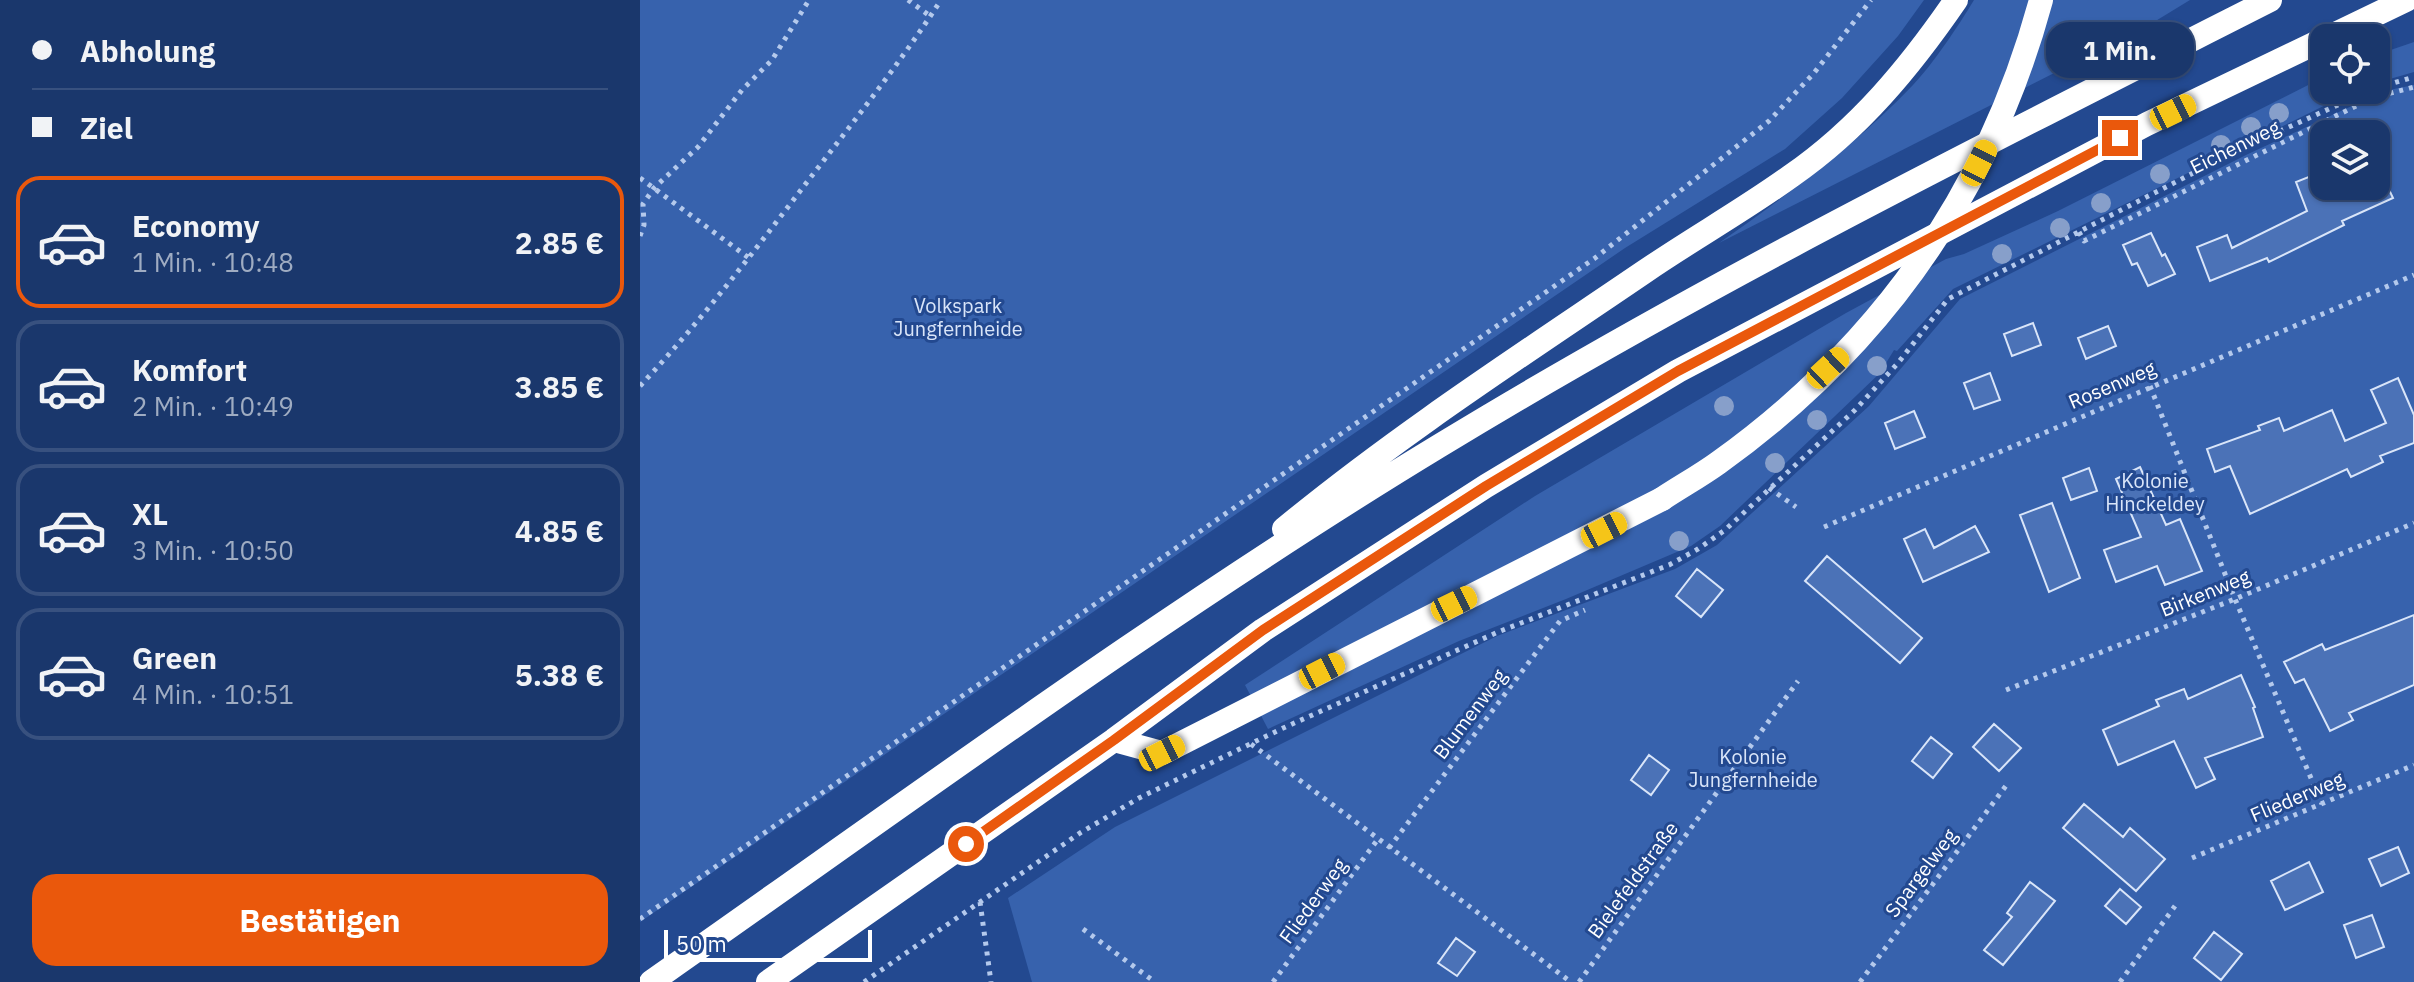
<!DOCTYPE html>
<html lang="de">
<meta charset="utf-8">
<style>
body{margin:0;font-family:"IBM Plex Sans",sans-serif;background:#274274;color:#f1f3f6;height:100vh;display:flex;flex-direction:column;font-size:30px;white-space:nowrap}
*{box-sizing:border-box;margin:0}
p{font-size:26px;color:#9facc2}
.icon{flex:none;width:44px;height:44px;fill:none;stroke:currentColor;stroke-width:2;stroke-linecap:round;stroke-linejoin:round}
.map{position:relative;flex:1;overflow:hidden}
.sheet{display:flex;flex-direction:column;background:#1a376c;width:640px}
.sheet>*{flex:none}
.top-card{display:grid;align-content:center;height:176px;padding:0 32px;background:#1a376c}
.tools{position:absolute;left:1670px;top:24px;display:grid;gap:16px}
.tools a{display:grid;place-items:center;width:80px;height:80px;border-radius:16px;background:#1a376c;box-shadow:0 2px 6px #0004,0 0 0 2px #38517f;font-size:40px}
.scale{position:absolute;left:24px;bottom:20px;width:208px;box-sizing:border-box;padding-left:8px;border:4px solid #fff;border-top:0;font-size:22px;line-height:28px;white-space:nowrap;color:#fff;-webkit-text-stroke:6px #234990;paint-order:stroke}
.end{position:absolute;width:36px;height:36px;margin:-18px;border:10px solid #ea580c;background:#fff;box-shadow:0 0 0 4px #fff}
.from{border-radius:50%}
.bubble{position:absolute;height:56px;border-radius:24px;background:#1a376c;box-shadow:0 2px 6px #0004,0 0 0 2px #38517f;font-size:26px;font-weight:800;line-height:56px;text-align:center}
.car{position:absolute;width:24px;height:48px;margin:-24px -12px;border-radius:10px;box-shadow:0 0 6px 2px #0007;background:linear-gradient(#f5c518 24%,#345 0 40%,#f5c518 0 76%,#345 0 86%,#f5c518 0)}
.top-card b{display:flex;align-items:center;gap:28px;height:76px;font-size:30px}
.top-card b+b{border-top:2px solid #38517f}
.top-card i{width:20px;height:20px;background:#f1f3f6}
ul{padding:0;list-style:none}
li{display:flex;align-items:center;gap:24px;height:132px;margin:0 16px 12px;padding:0 16px;border:4px solid #38517f;border-radius:24px}
li div{flex:1}
li b{display:block;font-size:30px}
li em{font-style:normal;font-weight:800}
li.on{border-color:#ea580c}
li>.icon{width:72px;height:72px;stroke-width:1.5}
.button{display:flex;gap:16px;margin-top:auto;padding:16px 32px}
.button a{flex:1;height:92px;border-radius:24px;background:#ea580c;color:#fff;font-size:32px;font-weight:800;line-height:92px;text-align:center}
main{display:flex;flex:1;min-height:0}
.map>svg:first-child{display:block}
</style>
<main>
<section class="sheet">
<div class="top-card">
<b><i class="from"></i>Abholung</b>
<b><i></i>Ziel</b>
</div>
<ul>
<li class="on"><svg class="icon" aria-label="car" viewBox="0 0 24 24"><path d="M5 17H2v-5l4-1 3-4h7l3 4 3 1v5h-3M9 17h6M6 11h13"/><circle cx="7" cy="17" r="2"/><circle cx="17" cy="17" r="2"/></svg><div><b>Economy</b><p>1 Min. · 10:48</p></div><em>2.85 €</em></li>
<li><svg class="icon" aria-label="car" viewBox="0 0 24 24"><path d="M5 17H2v-5l4-1 3-4h7l3 4 3 1v5h-3M9 17h6M6 11h13"/><circle cx="7" cy="17" r="2"/><circle cx="17" cy="17" r="2"/></svg><div><b>Komfort</b><p>2 Min. · 10:49</p></div><em>3.85 €</em></li>
<li><svg class="icon" aria-label="car" viewBox="0 0 24 24"><path d="M5 17H2v-5l4-1 3-4h7l3 4 3 1v5h-3M9 17h6M6 11h13"/><circle cx="7" cy="17" r="2"/><circle cx="17" cy="17" r="2"/></svg><div><b>XL</b><p>3 Min. · 10:50</p></div><em>4.85 €</em></li>
<li><svg class="icon" aria-label="car" viewBox="0 0 24 24"><path d="M5 17H2v-5l4-1 3-4h7l3 4 3 1v5h-3M9 17h6M6 11h13"/><circle cx="7" cy="17" r="2"/><circle cx="17" cy="17" r="2"/></svg><div><b>Green</b><p>4 Min. · 10:51</p></div><em>5.38 €</em></li>
</ul>
<div class="button"><a>Bestätigen</a></div>
</section>
<div class="map">
<svg width="1774" height="982" viewBox="0 0 1774 982">
<rect width="100%" height="100%" fill="#234990"/>
<path fill="#3762ad" fill-rule="evenodd" d="M0 0H1284L1258 36 1202 98 1145 149 985 248 0 922Z
M1334 0H1550L1509 25 1079 243C1147 195 1216 145 1273 85 1293 64 1319 25 1334 0Z
M1774 42V72L1736 83V55Z
M1684 77V90H1716L1313 289 1257 351 1254 350 1240 373 1080 526 1051 546 926 599 819 641 628 729 605 685 895 496 1206 313 1306 259 1324 254 1418 211Z
M1774 85V982H392L368 898 475 827 857 636 1035 569 1077 545 1229 406 1320 299 1608 154 1744 91ZM1684 134H1736V186H1684Z"/>
<path fill="#4b72b7" stroke="#d9e5f9" stroke-width="2" d="M1681 172 1684 186H1686L1692 200 1724 186H1736V180L1743 177 1753 198 1702 221 1704 225 1629 262 1627 258 1570 281 1557 247 1587 235 1592 248 1667 211 1656 182Z
M1511 233 1522 256 1525 254 1535 274 1508 286 1497 263 1492 265 1483 245Z
M1393 323 1401 345 1372 356 1364 334Z
M1468 326 1476 346 1446 359 1438 338Z
M1350 373 1360 400 1334 409 1324 383Z
M1758 378 1774 415V443L1740 456 1743 462 1711 477 1707 469 1610 514 1590 466 1575 472 1567 449 1620 430 1618 426 1639 418 1644 431 1692 410 1705 441 1746 423 1731 390Z
M1274 411 1285 437 1255 449 1245 423Z
M1500 467 1526 525 1540 519 1562 571 1525 585 1517 566 1476 582 1464 550 1501 537 1476 479Z
M1449 468 1457 491 1431 500 1423 478Z
M1412 503 1440 578 1409 592 1380 515Z
M1335 526 1349 552 1283 582 1264 539 1285 529 1294 548Z
M1187 556 1282 638 1260 663 1165 581Z
M1057 569 1083 590 1061 617 1036 596Z
M1774 615V685L1709 713 1713 720 1690 731 1664 679 1655 683 1644 662 1682 644 1685 650Z
M1601 675 1615 707 1613 708 1623 737 1565 758 1575 779 1556 788 1534 741 1478 765 1463 730 1519 706 1516 700 1544 689 1548 699Z
M1354 724 1381 748 1359 771 1333 747Z
M1291 737 1312 754 1293 778 1272 761Z
M1009 755 1029 770 1011 795 991 780Z
M1444 804 1483 837 1490 828 1525 859 1496 891 1423 828Z
M1758 847 1769 873 1741 886 1729 859Z
M1669 862 1683 892 1645 910 1631 881Z
M1390 882 1415 901 1363 965 1344 950 1372 917 1367 913Z
M1480 889 1501 907 1486 924 1465 906Z
M1732 915 1744 947 1716 958 1704 925Z
M1574 932 1602 954 1581 980 1554 958Z
M816 938 835 952 817 976 798 963Z"/>
<g fill="none" stroke-linecap="round" stroke-linejoin="round">
<path stroke="#b4c9ec" stroke-width="5" stroke-dasharray="4 6" stroke-linecap="butt" d="M268 0 290 16
M1736 88 1774 77
M0 178 109 258
M1439 232 1444 241 1732 98 1774 87
M0 236 4 225 3 204 14 188 58 147 102 90 132 60 169 0
M0 386C63 319 118 246 174 173 218 116 262 60 301 0
M1510 386 1595 599 1682 804
M1129 488 1156 507
M1184 527 1774 275
M1366 690 1595 599 1774 523
M611 744 931 982
M749 848 920 621 945 610
M1552 858 1774 765
M340 902 351 982
M0 919 955 258 1129 121 1174 73 1231 0
M443 929 515 982
M224 982 440 833 499 798 641 729 858 632 1029 565 1058 549 1085 530 1215 410 1258 363 1308 299 1598 150 1731 90
M633 982 738 839
M939 982 1158 681
M1220 982 1368 783
M1480 982 1535 906"/>
<path stroke="#fff" stroke-width="24" d="M1687 38 1766 0
M644 529C758 435 882 355 1004 272 1052 239 1104 210 1151 176 1219 129 1270 67 1316 0
M474 740 522 753 1022 499
M11 982C271 800 527 611 799 446 1068 282 1350 142 1630 0
M128 982 474 740 623 630 846 486 1038 371 1507 124 1684 39"/>
<path stroke="#fff" stroke-width="24" d="M1022 499C1040 487 1060 476 1078 463 1240 347 1349 192 1401 0"/>
</g>
<g fill="#879fca">
<circle cx="1639" cy="113" r="10"/>
<circle cx="1611" cy="127" r="10"/>
<circle cx="1581" cy="145" r="10"/>
<circle cx="1520" cy="174" r="10"/>
<circle cx="1461" cy="203" r="10"/>
<circle cx="1420" cy="228" r="10"/>
<circle cx="1362" cy="254" r="10"/>
<circle cx="1237" cy="366" r="10"/>
<circle cx="1084" cy="406" r="10"/>
<circle cx="1177" cy="420" r="10"/>
<circle cx="1135" cy="463" r="10"/>
<circle cx="1039" cy="541" r="10"/>
</g>
<g fill="none" stroke-linecap="round" stroke-linejoin="round">
<path stroke="#ea580c" stroke-width="10" d="M326 844 474 740 623 630 846 486 1038 371 1480 138"/>
</g>
<g text-anchor="middle" stroke-width="6" stroke-linejoin="round" paint-order="stroke">
<g font-size="20" fill="#fff" stroke="#234990">
<text transform="translate(1595 147) rotate(-26)" y="7">Eichenweg</text>
<text transform="translate(1472 385) rotate(-23)" y="7">Rosenweg</text>
<text transform="translate(1565 593) rotate(-22)" y="7">Birkenweg</text>
<text transform="translate(830 714) rotate(-53)" y="7">Blumenweg</text>
<text transform="translate(1657 797) rotate(-23)" y="7">Fliederweg</text>
<text transform="translate(1281 873) rotate(-53)" y="7">Spargelweg</text>
<text transform="translate(993 880) rotate(-54)" y="7">Bielefeldstraße</text>
<text transform="translate(673 901) rotate(-54)" y="7">Fliederweg</text>
</g>
<g font-size="20" fill="#d9e5f9" stroke="#234990">
<text x="318" y="313">Volkspark<tspan x="318" dy="23">Jungfernheide</tspan></text>
<text x="1515" y="488">Kolonie<tspan x="1515" dy="23">Hinckeldey</tspan></text>
<text x="1113" y="764">Kolonie<tspan x="1113" dy="23">Jungfernheide</tspan></text>
</g>
</g>
</svg>
<div class="tools">
<a><svg class="icon" aria-label="locate" viewBox="0 0 24 24"><circle cx="12" cy="12" r="6"/><path d="M12 2v4M12 18v4M2 12h4M18 12h4"/></svg></a>
<a><svg class="icon" aria-label="layers" viewBox="0 0 24 24"><path d="M12 4l9 5-9 5-9-5zM3 14l9 5 9-5"/></svg></a>
</div>
<div class="scale">50 m</div>
<i class="end from" style="left:326px;top:844px"></i>
<i class="end" style="left:1480px;top:138px"></i>
<div class="bubble" style="left:1406px;top:22px;width:148px">1 Min.</div>
<i class="car" style="left:1533px;top:112px;rotate:64deg"></i>
<i class="car" style="left:1339px;top:163px;rotate:27deg"></i>
<i class="car" style="left:1188px;top:368px;rotate:47deg"></i>
<i class="car" style="left:964px;top:530px;rotate:63deg"></i>
<i class="car" style="left:814px;top:604px;rotate:64deg"></i>
<i class="car" style="left:682px;top:671px;rotate:63deg"></i>
<i class="car" style="left:522px;top:753px;rotate:63deg"></i>
</div>
</main>
